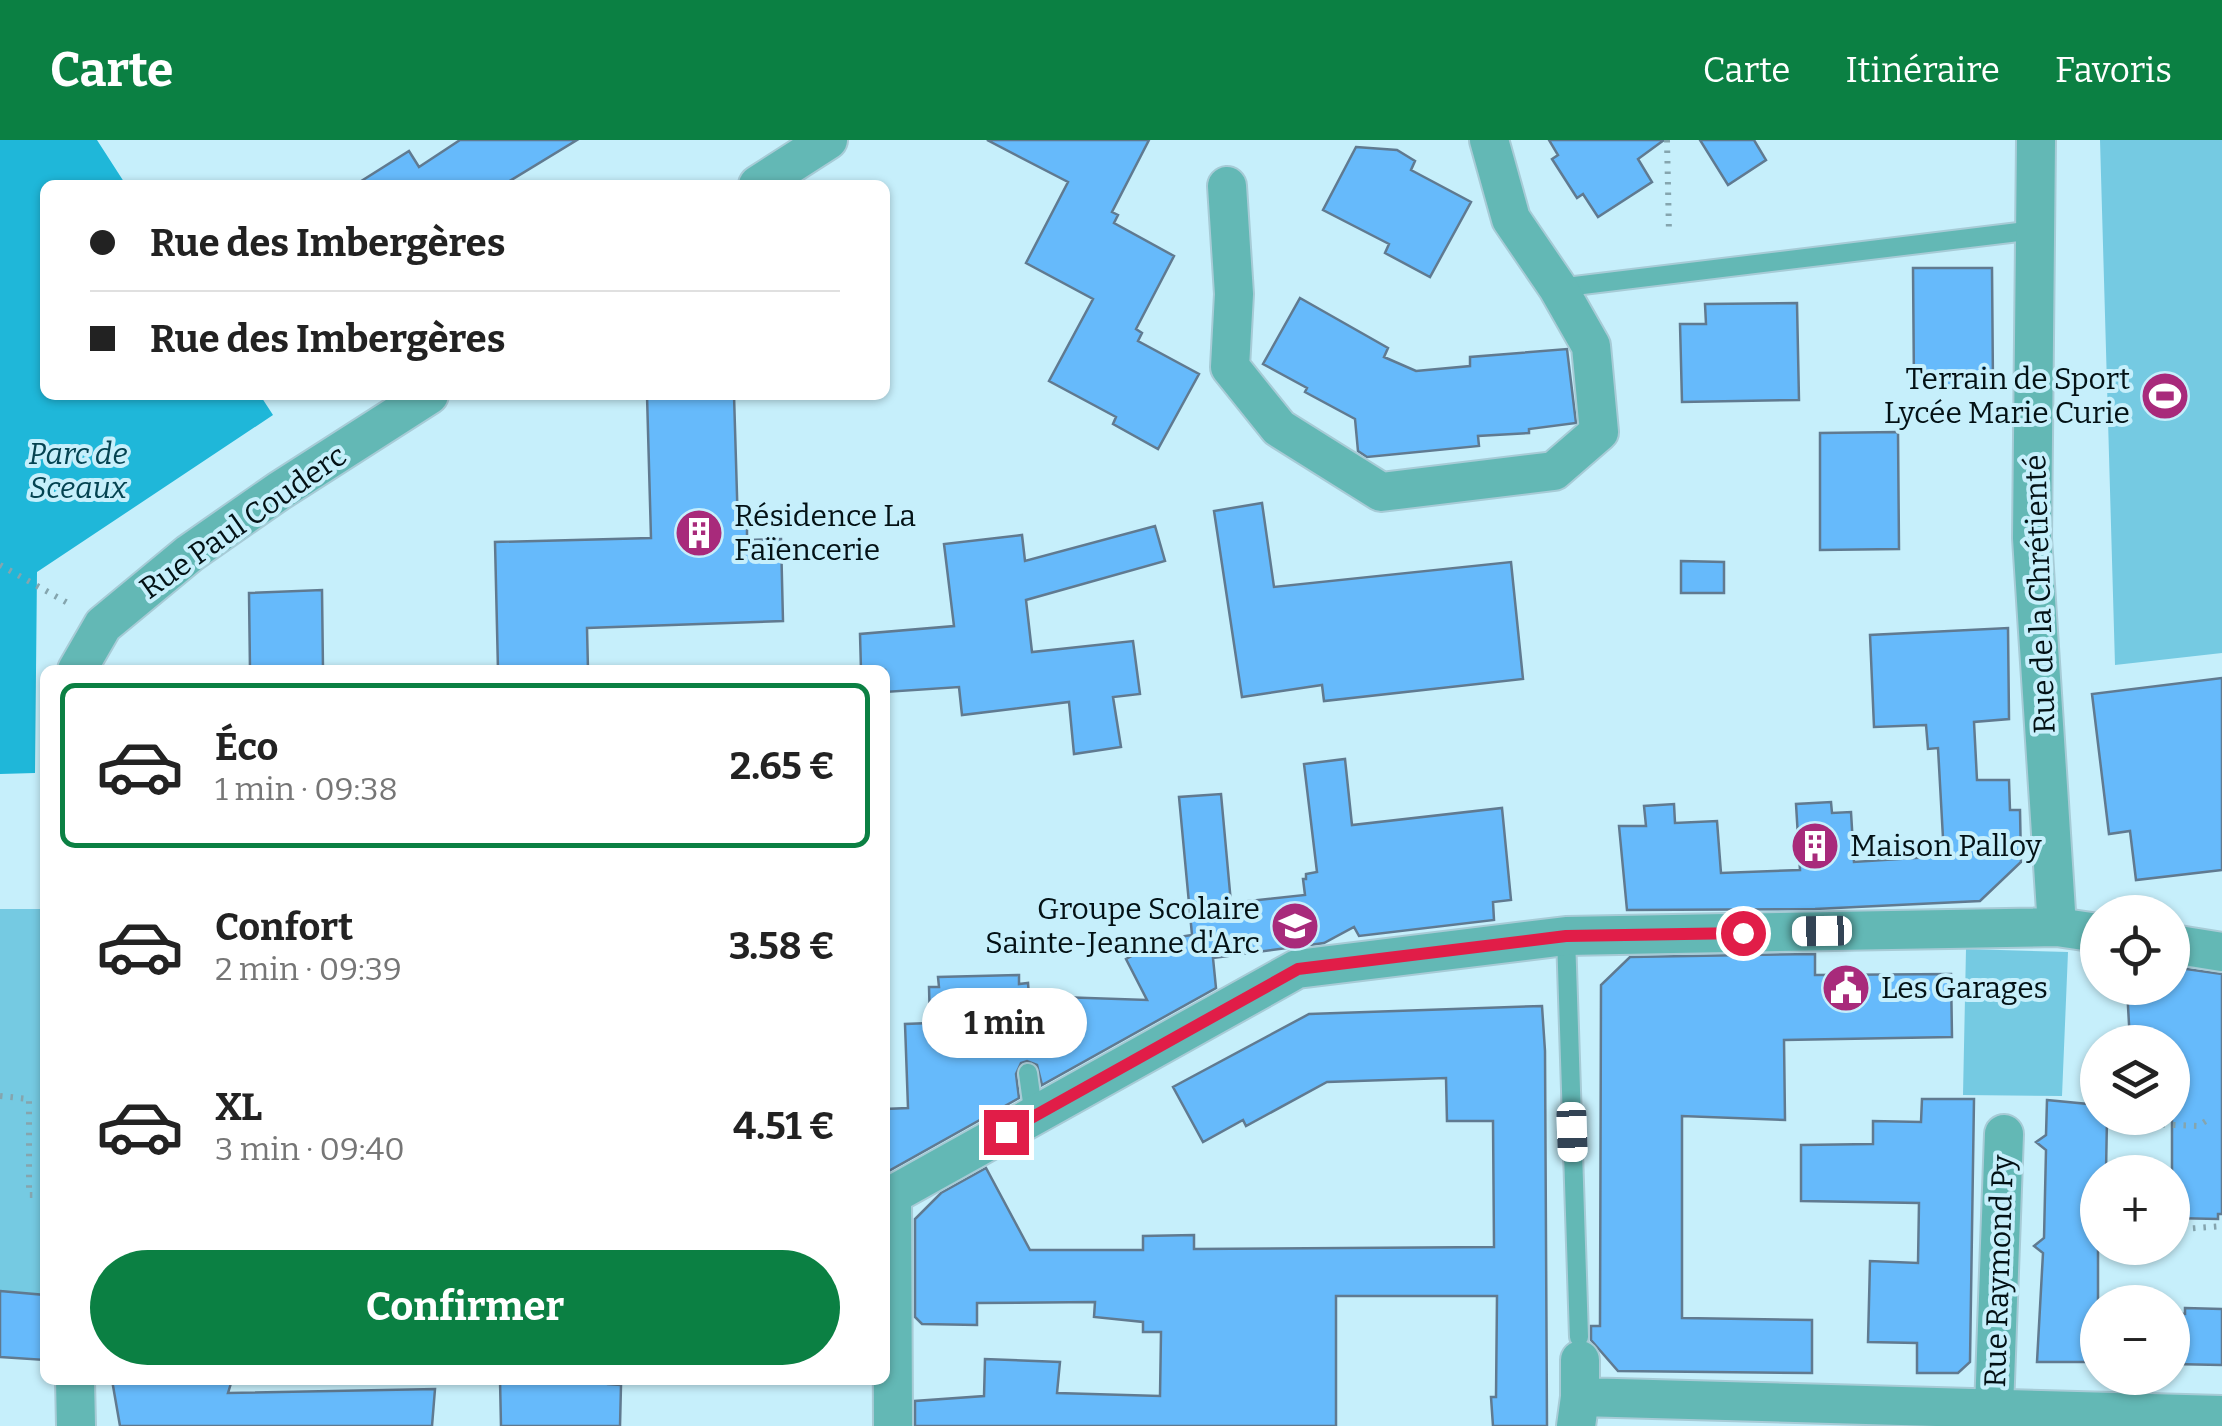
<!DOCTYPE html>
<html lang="fr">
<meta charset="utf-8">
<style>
body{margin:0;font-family:Bitter,serif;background:#f6f6f6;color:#222;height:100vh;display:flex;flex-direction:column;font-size:38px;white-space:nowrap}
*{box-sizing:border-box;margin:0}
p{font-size:32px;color:#767676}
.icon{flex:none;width:55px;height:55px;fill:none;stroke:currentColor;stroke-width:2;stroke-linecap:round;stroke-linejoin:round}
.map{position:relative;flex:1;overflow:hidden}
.drawer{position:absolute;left:40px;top:525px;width:850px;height:720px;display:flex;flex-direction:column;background:#fff;border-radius:15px;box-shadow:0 2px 8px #0004}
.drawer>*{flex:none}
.guide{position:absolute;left:40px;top:40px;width:850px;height:220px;border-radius:15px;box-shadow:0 2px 8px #0004;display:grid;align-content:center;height:220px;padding:0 50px;background:#fff}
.tools{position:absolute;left:2080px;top:755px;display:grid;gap:20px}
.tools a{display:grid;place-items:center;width:110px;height:110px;border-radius:50%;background:#fff;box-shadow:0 2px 8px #0004;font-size:50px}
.end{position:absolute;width:45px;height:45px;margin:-22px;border:12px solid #e11d48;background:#fff;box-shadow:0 0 0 5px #fff}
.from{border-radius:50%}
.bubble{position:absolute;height:70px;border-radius:35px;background:#fff;box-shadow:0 2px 8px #0004;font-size:32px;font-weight:700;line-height:70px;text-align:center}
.car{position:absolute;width:30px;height:60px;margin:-30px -15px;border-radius:12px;box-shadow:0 0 8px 2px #0007;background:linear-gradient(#fff 24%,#345 0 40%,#fff 0 76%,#345 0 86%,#fff 0)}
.guide b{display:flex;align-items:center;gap:35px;height:95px;font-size:38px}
.guide b+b{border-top:2px solid #e0e0e0}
.guide i{width:25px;height:25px;background:#222}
ul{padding:18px 0 0;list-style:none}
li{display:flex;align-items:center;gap:30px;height:165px;margin:0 20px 15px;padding:0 30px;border:5px solid transparent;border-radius:15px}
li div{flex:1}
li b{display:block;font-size:38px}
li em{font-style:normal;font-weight:700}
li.active{border-color:#0b8043}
li>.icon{width:90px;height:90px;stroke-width:1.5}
.button{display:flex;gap:20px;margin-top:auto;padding:20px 50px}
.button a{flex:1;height:115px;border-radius:60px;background:#0b8043;color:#fff;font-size:40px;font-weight:700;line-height:115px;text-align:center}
header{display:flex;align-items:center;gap:60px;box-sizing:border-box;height:140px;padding:0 50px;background:#0b8043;color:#fff}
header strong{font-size:48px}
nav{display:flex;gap:55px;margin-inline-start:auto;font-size:35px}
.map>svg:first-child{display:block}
</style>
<header>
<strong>Carte</strong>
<nav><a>Carte</a><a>Itinéraire</a><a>Favoris</a></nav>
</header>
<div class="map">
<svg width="2222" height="1286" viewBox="0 0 2222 1286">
<rect width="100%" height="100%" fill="#c6effb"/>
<path fill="#75cae2" d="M2100 0H2222V513L2115 525Z
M0 769H45V1156L0 1153Z
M1966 809 2068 812 2062 956 1963 955Z"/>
<path fill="#1fb7d9" d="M0 0H97L126 45H45V255H260L273 275 37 432 35 633 0 634Z"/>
<path fill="#66bafb" stroke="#607a90" stroke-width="2.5" d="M460 0H577L503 45H355L409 11 419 27Z
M987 0H1149L1112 72 1118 75 1114 83 1174 116 1136 189 1142 193 1138 201 1199 234 1158 309 1113 284 1116 277 1049 241 1093 159 1026 123 1068 42Z
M1549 0H1664L1638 19 1652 42 1598 77 1583 54 1577 58 1552 19 1558 15Z
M1700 0H1754L1766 20 1728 45Z
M1356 7 1397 10 1415 21 1411 30 1471 62 1430 137 1385 113 1389 104 1323 70Z
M1913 128H1992L1993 246 1914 247Z
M1300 158 1388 208 1384 217 1416 231 1470 226V217L1567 209 1576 283 1529 289V293L1478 296 1479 306 1367 317 1358 311 1355 279 1305 252 1307 248 1263 224Z
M1797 163 1799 260 1682 262 1680 184H1706L1705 164Z
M647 255H734L738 388H747V400L781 399 783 481 587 488 588 530H498L495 402 651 398Z
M1898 292 1899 409 1820 410V293Z
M1262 363 1274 447 1511 422 1523 539 1324 561 1322 545 1242 557 1214 371Z
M1155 386 1165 421 1026 460 1032 512 1133 501 1140 554 1113 557 1121 607 1074 614 1069 562 962 575 959 547 885 552V530H861L860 494 954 486 944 404 1022 395 1025 421Z
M1681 421 1724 422V453H1681Z
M322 450 323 530H250L249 453Z
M2008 488 2009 579 1974 582 1977 640H2009L2010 670H2020L2021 722 1980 761 1815 769 1627 770 1619 686H1646L1644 666 1674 664 1675 683 1717 681 1721 733 1800 730 1796 664 1831 662 1832 673 1851 672 1854 722 1944 716 1938 608 1928 609 1926 585 1874 587 1870 495Z
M2222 538V730L2136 740 2130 691 2109 694 2092 554Z
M1345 619 1352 685 1502 668 1511 760 1493 762 1494 780 1359 796 1354 787 1324 803 1213 818 1216 848 1042 945 1037 925 1027 921 1021 923 1016 934 1019 958 885 1033V969L908 968 905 884 930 883 929 847H939L938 837 1019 835V844L1028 843 1029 856 1147 860 1126 819 1141 811 1147 802 1192 795 1179 657 1221 654 1231 763 1305 755 1303 739H1306V734L1317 732 1304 624Z
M1815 814V835L1951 834 1952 897 1784 900 1785 980 1682 976V1178L1812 1180V1233L1618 1231 1591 1200V1186H1600L1601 845 1630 817Z
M2172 827 2222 834V1074H2218V1079L2172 1078V902H2130L2127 848H2172Z
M1542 866 1545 911 1547 1286H1493L1491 1257H1496L1497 1156H1336V1286H915V1261L984 1256 985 1219 1060 1222 1057 1253 1160 1256 1161 1192H1143V1182L1094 1177 1095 1162 977 1163V1185L922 1184 915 1177V1079L941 1053 986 1028 1030 1110H1143V1096L1194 1095V1109L1494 1107 1493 981H1447L1446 938 1327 942 1246 986 1243 980 1203 1002 1173 947 1309 874Z
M1922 959H1974L1970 1222 1958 1233H1917V1203L1868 1202 1870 1121 1918 1123 1919 1063 1801 1061V1005L1873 1004V981L1921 982Z
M2047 960 2098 965V978H2107L2106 1032H2098V1222H2037L2043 1113 2034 1106 2044 1098 2046 1010 2036 1002 2046 995Z
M0 1151 45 1155V1220L0 1217Z
M2185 1168 2222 1169V1225L2172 1224V1173L2185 1174Z
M112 1240H232L228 1253 435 1249 432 1286H120Z
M500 1240H608V1244L621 1245 620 1286H501Z"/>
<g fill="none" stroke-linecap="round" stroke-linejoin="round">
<g stroke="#a7cbd6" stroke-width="22">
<path id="lane" d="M1558 148 2035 90
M1566 796 1579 1197
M1028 933 1034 977"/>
</g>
<g stroke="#a7cbd6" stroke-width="42">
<path id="street" d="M2036 0 2032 398 2057 787
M758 45 828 0
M1227 46 1234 154 1230 227 1279 288 1381 352 1554 331 1599 292 1591 206 1558 148 1511 79 1489 0
M77 530 103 485 190 413 279 351 429 255
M2172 804 2222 812
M892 1055 893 1286
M885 1056 892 1055 1297 829 1566 796 2057 787 2098 793
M75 1240 76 1286
M1580 1257 2222 1275
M1994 1269 2004 994
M1576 1286 1580 1257V1220"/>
</g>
<path stroke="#85a5ae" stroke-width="6" stroke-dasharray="2.5 8" stroke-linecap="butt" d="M1667 0 1669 93
M0 425 73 466
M0 956 29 959V1055H45
M2152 984 2198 986 2209 979
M2172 1090 2222 1086"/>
<use href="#lane" stroke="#63b8b5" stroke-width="18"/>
<use href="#street" stroke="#63b8b5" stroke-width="38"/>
</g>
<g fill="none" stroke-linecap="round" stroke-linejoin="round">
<path stroke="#e11d48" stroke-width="12" d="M1006 992 1298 829 1566 796 1743 793"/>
</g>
<defs>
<g id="stadium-disc" transform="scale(2.5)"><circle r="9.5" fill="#a82a7b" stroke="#c6effb"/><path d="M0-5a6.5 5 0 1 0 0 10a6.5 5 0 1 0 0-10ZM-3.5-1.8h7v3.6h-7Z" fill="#fff"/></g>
<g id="building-disc" transform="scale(2.5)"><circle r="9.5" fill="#a82a7b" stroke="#c6effb"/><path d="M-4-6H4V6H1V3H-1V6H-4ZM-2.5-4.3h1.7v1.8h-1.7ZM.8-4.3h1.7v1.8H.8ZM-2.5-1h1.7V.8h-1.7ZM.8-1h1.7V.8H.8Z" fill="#fff"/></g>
<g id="school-disc" transform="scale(2.5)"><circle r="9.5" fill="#a82a7b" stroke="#c6effb"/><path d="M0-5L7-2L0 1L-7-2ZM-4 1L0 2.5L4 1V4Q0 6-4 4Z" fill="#fff"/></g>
<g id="civic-disc" transform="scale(2.5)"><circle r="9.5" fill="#a82a7b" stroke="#c6effb"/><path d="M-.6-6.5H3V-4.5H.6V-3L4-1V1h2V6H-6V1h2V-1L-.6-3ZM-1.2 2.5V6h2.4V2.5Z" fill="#fff"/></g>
</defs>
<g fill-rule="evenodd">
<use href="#stadium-disc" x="2165" y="256"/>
<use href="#building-disc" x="699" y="393"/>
<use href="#building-disc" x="1815" y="706"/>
<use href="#school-disc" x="1295" y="786"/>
<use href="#civic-disc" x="1846" y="848"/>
</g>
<g text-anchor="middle" stroke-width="8" stroke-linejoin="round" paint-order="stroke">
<g font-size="30" fill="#031115" stroke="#c6effb" text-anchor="start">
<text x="2130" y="249" text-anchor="end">Terrain de Sport<tspan x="2130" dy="34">Lycée Marie Curie</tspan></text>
<text x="734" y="386">Résidence La<tspan x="734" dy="34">Faïencerie</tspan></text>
<text x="1850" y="716">Maison Palloy</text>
<text x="1260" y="779" text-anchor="end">Groupe Scolaire<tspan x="1260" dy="34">Sainte-Jeanne d'Arc</tspan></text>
<text x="1881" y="858">Les Garages</text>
</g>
<g font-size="30" font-style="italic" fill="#044351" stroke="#c6effb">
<text x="78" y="324">Parc de<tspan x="78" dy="34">Sceaux</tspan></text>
</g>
<g font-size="30" fill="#031115" stroke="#c6effb">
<text transform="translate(243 382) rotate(-35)" y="10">Rue Paul Couderc</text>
<text transform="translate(2040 454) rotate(-92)" y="10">Rue de la Chrétienté</text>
<text transform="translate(1999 1131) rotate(-88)" y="10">Rue Raymond Py</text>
</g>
</g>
</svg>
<div class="tools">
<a><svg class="icon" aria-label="locate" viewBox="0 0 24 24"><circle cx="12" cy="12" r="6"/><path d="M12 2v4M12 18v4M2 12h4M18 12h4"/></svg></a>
<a><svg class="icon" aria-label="layers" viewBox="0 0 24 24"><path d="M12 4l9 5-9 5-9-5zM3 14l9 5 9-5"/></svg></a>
<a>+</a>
<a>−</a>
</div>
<i class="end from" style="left:1743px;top:793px"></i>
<i class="end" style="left:1006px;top:992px"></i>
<div class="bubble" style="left:922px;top:848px;width:165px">1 min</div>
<i class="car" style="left:1822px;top:791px;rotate:269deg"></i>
<i class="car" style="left:1572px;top:992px;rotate:178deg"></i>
<div class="guide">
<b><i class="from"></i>Rue des Imbergères</b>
<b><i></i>Rue des Imbergères</b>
</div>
<section class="drawer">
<ul>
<li class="active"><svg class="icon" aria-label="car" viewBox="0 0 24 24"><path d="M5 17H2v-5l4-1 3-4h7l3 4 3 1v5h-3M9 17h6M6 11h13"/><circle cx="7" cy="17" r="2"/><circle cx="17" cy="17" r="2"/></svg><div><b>Éco</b><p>1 min · 09:38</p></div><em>2.65 €</em></li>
<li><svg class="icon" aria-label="car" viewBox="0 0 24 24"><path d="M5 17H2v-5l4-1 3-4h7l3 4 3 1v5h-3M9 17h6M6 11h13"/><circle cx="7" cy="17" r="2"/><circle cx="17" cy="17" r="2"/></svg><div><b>Confort</b><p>2 min · 09:39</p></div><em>3.58 €</em></li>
<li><svg class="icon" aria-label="car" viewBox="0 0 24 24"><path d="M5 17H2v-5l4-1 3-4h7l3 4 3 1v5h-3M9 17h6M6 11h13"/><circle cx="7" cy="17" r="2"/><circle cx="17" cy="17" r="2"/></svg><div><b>XL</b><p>3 min · 09:40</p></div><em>4.51 €</em></li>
</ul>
<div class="button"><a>Confirmer</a></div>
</section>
</div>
